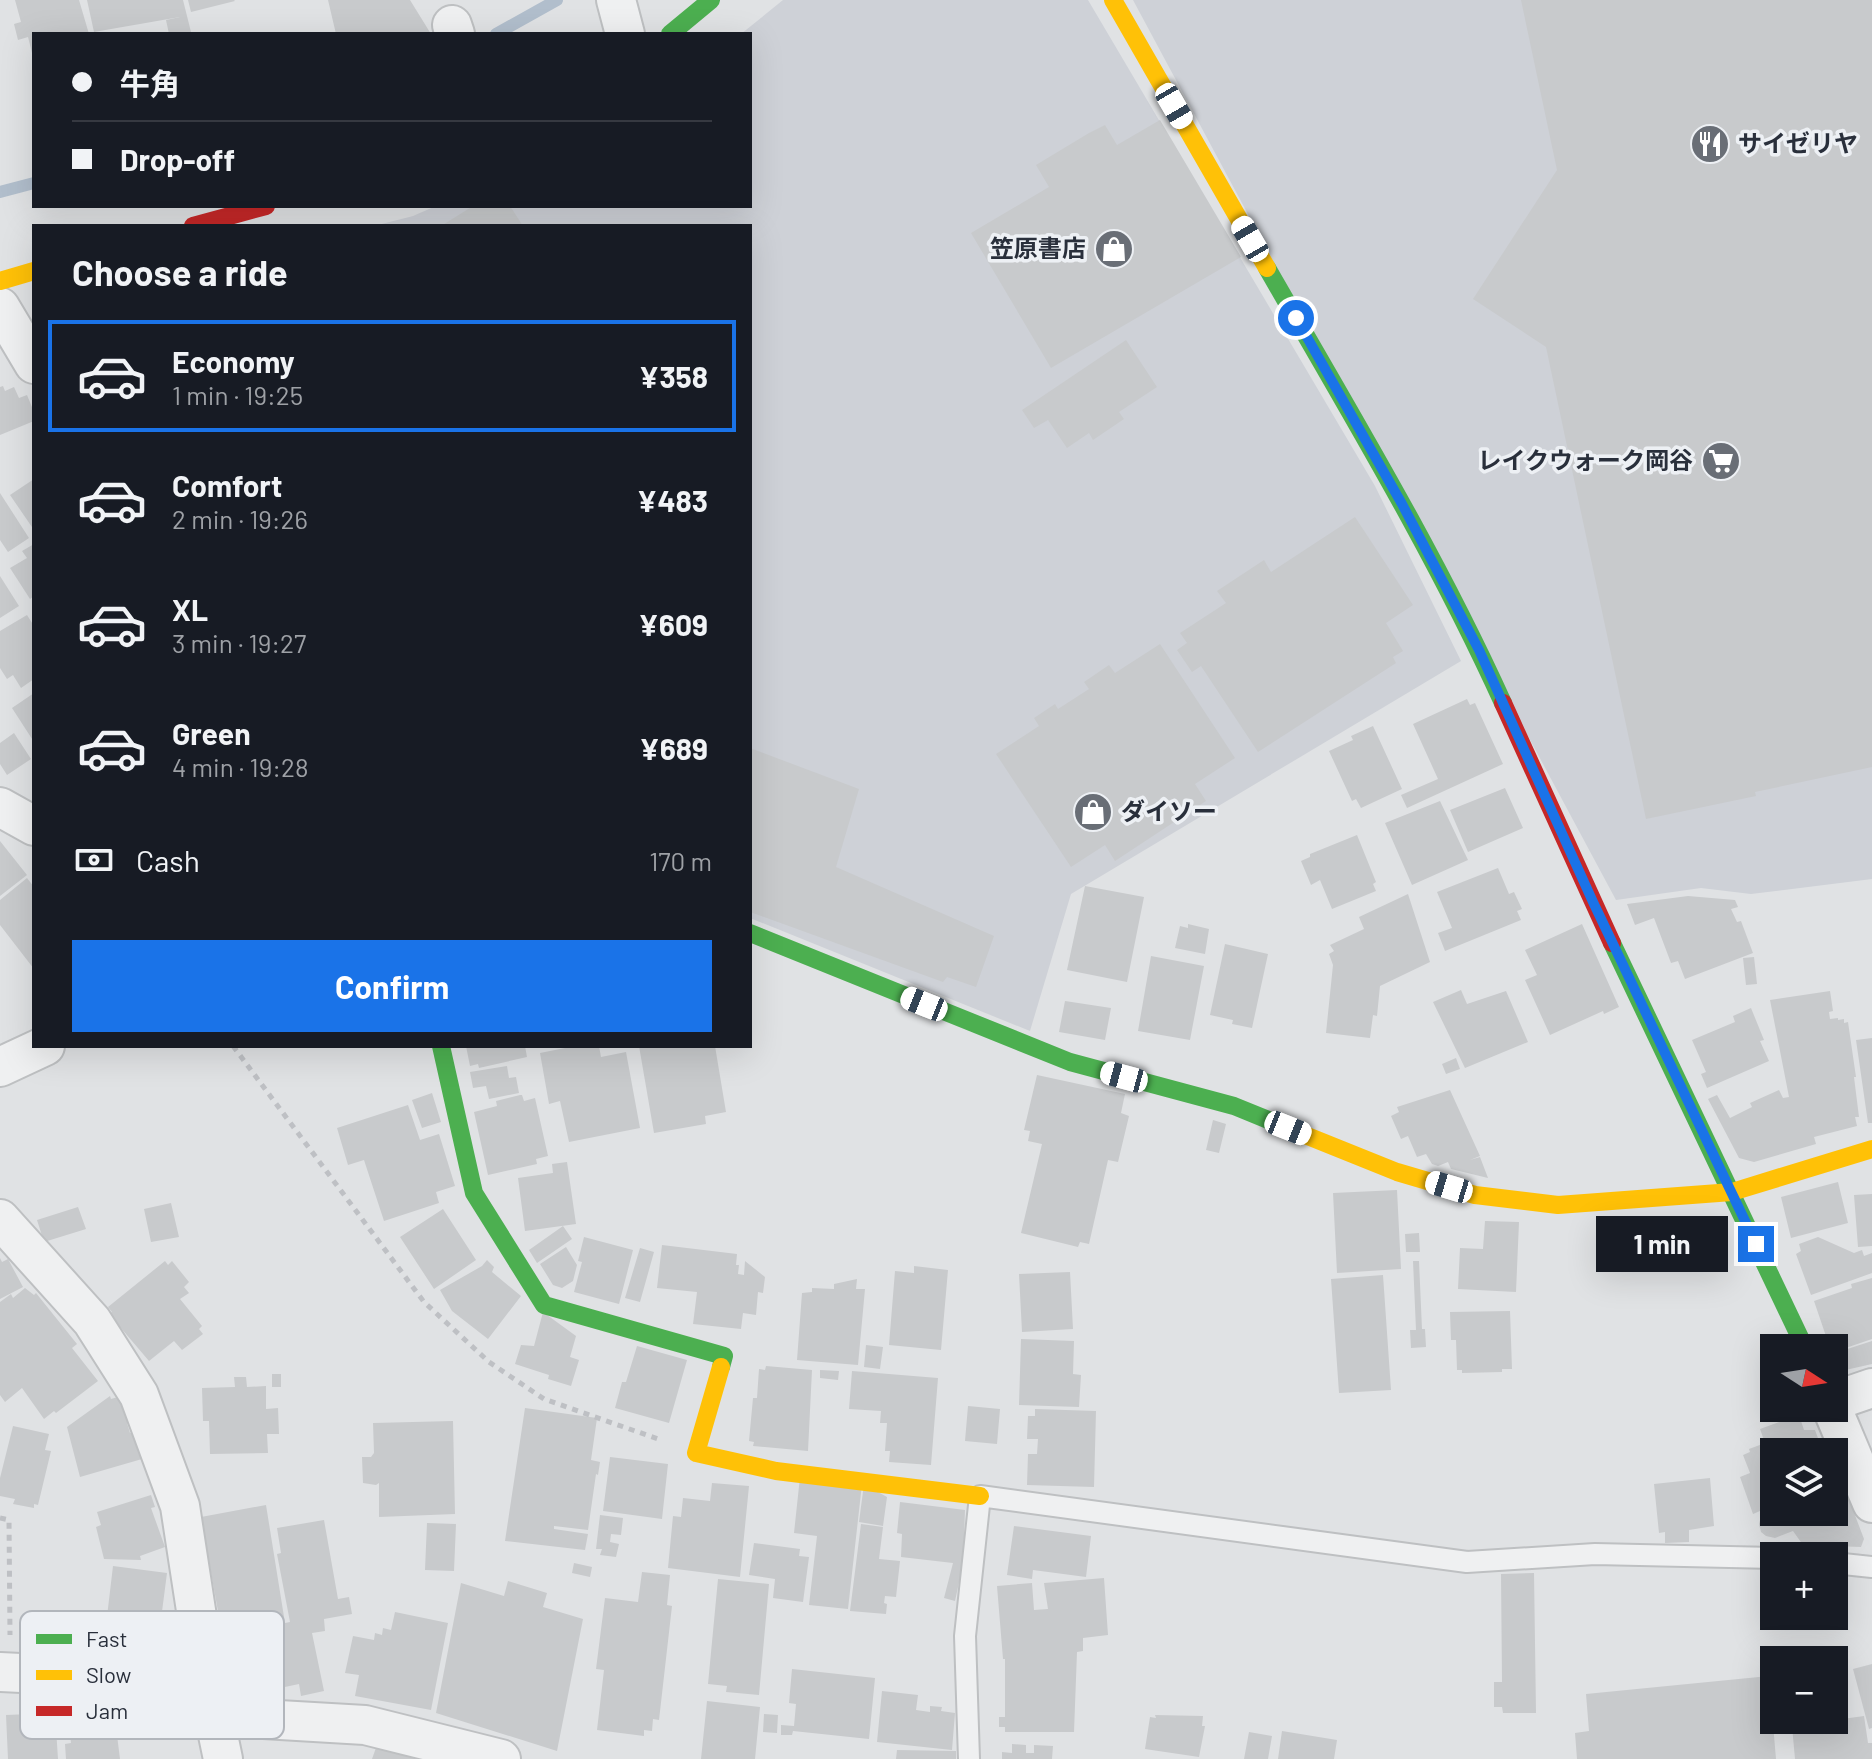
<!DOCTYPE html>
<meta charset="utf-8">
<style>
body{margin:0;font-family:Barlow,"Noto Sans JP",sans-serif;background:#242831;color:#f1f3f6;height:100vh;display:flex;flex-direction:column;font-size:30px;white-space:nowrap}
*{box-sizing:border-box;margin:0}
p{font-size:26px;color:#9ea1a6}
.icon{flex:none;width:44px;height:44px;fill:none;stroke:currentColor;stroke-width:2;stroke-linecap:round;stroke-linejoin:round}
.map{position:relative;flex:1;overflow:hidden}
.details{position:absolute;left:32px;top:224px;width:720px;height:824px;display:flex;flex-direction:column;background:#171b24;border-radius:0px;box-shadow:0 8px 32px #0002}
.details>*{flex:none}
.banner{position:absolute;left:32px;top:32px;width:720px;height:176px;border-radius:0px;box-shadow:0 8px 32px #0002;display:grid;align-content:center;height:176px;padding:0 40px;background:#171b24}
.needle{width:52px;rotate:102deg}
.fabs{position:absolute;left:1760px;top:1334px;display:grid;gap:16px}
.fabs a{display:grid;place-items:center;width:88px;height:88px;border-radius:0px;background:#171b24;box-shadow:0 8px 32px #0002;font-size:40px}
.end{position:absolute;width:36px;height:36px;margin:-18px;border:10px solid #1a73e8;background:#fff;box-shadow:0 0 0 4px #fff}
.from{border-radius:50%}
.bubble{position:absolute;height:56px;border-radius:0px;background:#171b24;box-shadow:0 8px 32px #0002;font-size:26px;font-weight:700;line-height:56px;text-align:center}
.car{position:absolute;width:24px;height:48px;margin:-24px -12px;border-radius:10px;box-shadow:0 0 6px 2px #0007;background:linear-gradient(#fff 24%,#345 0 40%,#fff 0 76%,#345 0 86%,#fff 0)}
.banner b{display:flex;align-items:center;gap:28px;height:76px;font-size:30px}
.banner b+b{border-top:2px solid #363941}
.banner i{width:20px;height:20px;background:#f1f3f6}
ul{padding:0;list-style:none}
li{display:flex;align-items:center;gap:24px;height:112px;margin:0 16px 12px;padding:0 24px;border:4px solid transparent;border-radius:0px}
li div{flex:1}
li b{display:block;font-size:30px}
li em{font-style:normal;font-weight:700}
li.on{border-color:#1a73e8}
li>.icon{width:72px;height:72px;stroke-width:1.5}
h2{padding:0 40px;font-size:36px;line-height:96px}
.pay{display:flex;align-items:center;gap:20px;height:88px;padding:0 40px;font-size:30px}
.pay p{margin-inline-start:auto}
.primary-button{display:flex;gap:16px;margin-top:auto;padding:16px 40px}
.primary-button a{flex:1;height:92px;border-radius:0px;background:#1a73e8;color:#fff;font-size:32px;font-weight:700;line-height:92px;text-align:center}
.map>svg:first-child{display:block}
</style>
<div class="map">
<svg width="1872" height="1759" viewBox="0 0 1872 1759">
<rect width="100%" height="100%" fill="#e0e2e4"/>
<path fill="#ced1d7" d="M783 0H1088L1375 486 1461 661 1071 894 1030 1031 750 918V226H374L413 216 436 206H750V34H741Z
M1133 0H1872V879L1751 894 1701 888 1616 900Z"/>
<g fill="none" stroke-linecap="round" stroke-linejoin="round">
<path stroke="#b1becc" stroke-width="12" d="M496 34 557 0
M0 192 34 183"/>
</g>
<path fill="#c8cacc" d="M15 0H79L89 34H34L33 57 28 37 18 40 14 24 21 22Z
M87 0H183L191 32 169 34 166 20 180 17 94 32Z
M188 0H234L235 1 191 12Z
M328 0H410L431 34H336Z
M1521 0H1872V767L1755 792 1756 796 1646 819 1546 347 1473 299 1557 170Z
M1160 120 1241 257 1051 368 971 233 1049 187 1036 165 1089 133 1105 125 1117 145Z
M473 206H510L523 226H441Z
M1126 340 1157 387 1119 412 1124 419 1093 440 1089 433 1067 448 1048 420 1034 428 1022 410Z
M3 386 5 391 14 387 19 398 27 395 34 412V421L0 435V387Z
M34 479V530L10 495Z
M0 493 29 538 8 552 0 540Z
M1355 517 1413 605 1386 623 1403 651 1393 657 1396 663 1258 752 1201 666 1192 672 1177 650 1187 643 1180 633 1226 603 1217 591 1264 560 1271 572Z
M34 544V596L30 599 10 568 27 558 22 551Z
M0 576 19 606 0 618Z
M27 615 34 626V679L21 688 13 675 7 679 0 668V631Z
M1160 644 1235 758 1195 784 1206 801 1115 861 1105 845 1071 867 996 754 1039 726 1034 718 1055 704 1058 709 1089 689 1084 682 1109 665 1115 673Z
M34 693V742L12 708Z
M1467 699 1470 705 1475 703 1503 764 1407 808 1401 795 1438 779 1413 724Z
M1373 726 1402 789 1361 808 1356 799 1352 801 1329 751 1353 740 1351 736Z
M14 733 31 759 7 775 0 764V743Z
M750 748 859 789 836 867 994 936 976 987 947 977 943 982 750 912Z
M1505 788 1523 828 1468 852 1450 810Z
M1440 801 1468 860 1412 885 1385 823Z
M1357 835 1376 882 1373 884 1376 891 1332 909 1320 880 1311 885 1301 861 1310 857V854Z
M0 841 27 875 0 896Z
M1498 868 1509 894 1514 892 1522 909 1517 911 1521 920 1445 951 1438 933 1452 928 1437 892Z
M27 878 34 887V969L0 925V900Z
M1085 886 1144 897 1127 982 1067 970Z
M1408 894 1430 962 1380 986 1377 1016 1373 1015 1370 1038 1326 1033 1333 965 1329 954 1334 951 1330 945 1364 929 1359 917Z
M1688 896 1735 900 1738 907 1731 909 1737 922 1741 921 1753 953 1685 979 1678 961 1671 963 1654 918 1635 925 1627 904Z
M1188 924 1209 929 1205 954 1175 948 1180 926 1188 928Z
M1582 924 1619 1007 1604 1014 1603 1011 1550 1035 1525 980 1537 975 1525 950Z
M1225 944 1268 954 1252 1028 1232 1024 1233 1020 1210 1015Z
M1151 956 1204 966 1190 1040 1138 1031Z
M1754 957 1757 984 1746 985 1743 958Z
M1461 990 1467 1004 1506 991 1528 1042 1465 1068 1433 1002Z
M1830 991 1833 1011 1829 1012 1830 1019 1838 1018V1020L1844 1019V1023L1848 1022 1856 1077H1854L1859 1117H1855L1857 1126 1814 1137 1816 1144 1754 1162 1739 1158 1708 1099 1717 1095 1730 1118 1752 1107 1750 1103 1779 1090 1783 1098 1789 1097 1770 1000Z
M1065 1001 1111 1008 1105 1040 1059 1032Z
M1751 1008 1764 1040 1760 1041 1769 1061 1707 1088 1701 1074 1706 1072 1692 1040 1735 1022 1733 1016Z
M1872 1038V1123H1868L1856 1040Z
M466 1046H525L527 1057 479 1068 478 1064 470 1066Z
M575 1046H599L601 1057 626 1052 640 1128 569 1142 560 1101 549 1104 540 1053Z
M639 1046H715L726 1112 705 1116 706 1124 654 1133Z
M1456 1058 1460 1069 1446 1074 1442 1064Z
M507 1066 509 1078 516 1077 519 1093 489 1099 486 1086 473 1088 470 1072Z
M1037 1075 1125 1094 1121 1113 1129 1116 1118 1162 1108 1160 1089 1244 1080 1242 1078 1247 1021 1233 1042 1144 1028 1141 1030 1131 1024 1130Z
M1450 1090 1480 1156 1470 1160 1480 1157 1488 1178 1451 1169 1448 1162 1438 1166 1432 1164 1426 1154 1417 1157 1408 1136 1401 1139 1391 1116 1399 1112 1397 1107Z
M432 1093 441 1122 422 1128 412 1100Z
M520 1095H522L524 1101 535 1098 548 1156 536 1159 537 1164 488 1175 474 1112 497 1106 496 1101Z
M408 1105 420 1140 439 1134 455 1186 436 1192 439 1203 384 1221 364 1160 348 1165 337 1128Z
M1213 1120 1226 1124 1219 1153 1206 1150Z
M567 1162 576 1224 525 1231 518 1178 553 1173 552 1164Z
M1838 1182 1848 1223 1791 1238 1781 1197Z
M1397 1190 1401 1269 1337 1273 1333 1193Z
M1872 1194V1246L1858 1247 1854 1195Z
M171 1203 179 1237 151 1242 144 1209Z
M78 1207 86 1229 44 1242 37 1220Z
M443 1209 476 1260 434 1289 400 1237Z
M1485 1221 1519 1222 1516 1292 1458 1289 1460 1248 1483 1249Z
M563 1226 572 1239 537 1263 529 1250Z
M1419 1233 1420 1252H1406L1405 1234Z
M584 1237 633 1250 619 1304 574 1292 582 1262 578 1261Z
M1818 1237 1854 1253 1862 1250 1864 1256 1872 1253V1273L1811 1295 1796 1254 1801 1251 1799 1244Z
M662 1245 737 1254 736 1265H739L738 1274 744 1275 745 1261 765 1277 763 1293 758 1292 756 1315 743 1313 741 1329 693 1324 697 1292 657 1288Z
M566 1247 577 1265 573 1281 562 1288 553 1285 540 1264Z
M640 1248 654 1252 640 1302 625 1298Z
M0 1258 2 1262 8 1259 23 1287 0 1299Z
M487 1260 494 1267 492 1272 521 1296 488 1339 452 1311 440 1290 482 1266Z
M165 1261 168 1265 172 1261 189 1282 184 1287 189 1293 180 1299 202 1326 199 1329 203 1334 182 1350 174 1341 149 1361 109 1314 112 1312 108 1307Z
M1413 1261H1419L1422 1329H1425L1426 1347 1411 1348 1410 1330H1416Z
M914 1266 948 1270 941 1350 889 1345 895 1271 914 1273Z
M1070 1272 1073 1329 1022 1332 1019 1274Z
M1383 1275 1391 1390 1339 1393 1331 1279Z
M1872 1278V1339L1834 1352V1348H1830L1814 1301 1852 1288 1851 1284Z
M857 1279 856 1289H865L858 1365 797 1360 802 1293 812 1292V1288L834 1289V1284Z
M25 1288 34 1295 36 1293 77 1344 72 1348 98 1381 56 1413 54 1411 44 1419 22 1388 5 1402 0 1395V1302L11 1294 13 1298Z
M1510 1311 1512 1369H1502V1372L1462 1373V1370H1457L1456 1340H1451L1450 1312Z
M543 1312 576 1336 570 1357 579 1360 571 1386 548 1379 549 1375 515 1364 521 1345 534 1346Z
M1021 1339 1074 1341 1073 1374 1081 1375 1079 1407 1019 1405Z
M1872 1341V1364L1841 1371 1835 1353Z
M866 1345 883 1347 880 1369 864 1367Z
M637 1346 687 1360 669 1423 615 1408 622 1382H626Z
M766 1366 812 1370 808 1451 753 1446 754 1442 749 1441 753 1398H757L759 1369 765 1370Z
M820 1370 839 1371 838 1380 820 1378Z
M852 1371 938 1378 931 1465 889 1462 890 1451H885L887 1423H880L881 1411 849 1409Z
M272 1374H281V1387H272Z
M234 1377H246L247 1387 266 1386V1409L278 1408 279 1434H267L268 1453 210 1454 209 1421H203L202 1388 235 1387Z
M125 1395 132 1421 127 1423 130 1433 134 1432 142 1459 80 1477 67 1427 110 1396 111 1399Z
M968 1406 1000 1409 997 1444 965 1441Z
M525 1408 597 1418 591 1460 600 1462 598 1475 596 1474 588 1530 554 1526V1529L588 1534 585 1550 505 1541Z
M1035 1409 1096 1411 1094 1487 1027 1485 1028 1454H1037L1038 1439H1027L1028 1416H1035Z
M1799 1415 1804 1430H1815L1823 1452H1774V1505L1753 1514 1740 1477 1750 1473 1743 1455 1750 1452 1749 1449 1765 1443 1760 1429Z
M453 1421 455 1514 379 1517V1483L376 1485 363 1483 362 1457H371L374 1453 373 1423Z
M13 1426 49 1434 45 1450 51 1451 38 1505 34 1504V1508L13 1504 15 1499 0 1496V1478Z
M610 1457 668 1464 662 1519 603 1511Z
M800 1477 862 1484 848 1609 809 1605 817 1536 794 1533Z
M1710 1478 1714 1526 1689 1530V1542L1665 1543V1532L1659 1533 1654 1484Z
M712 1483 749 1486 740 1577 668 1568 673 1516 681 1517 683 1498 710 1501Z
M864 1484 887 1497 883 1526 859 1522Z
M1845 1489 1864 1539 1861 1547 1803 1545 1793 1531 1775 1538 1766 1536 1761 1532 1759 1524 1761 1517 1774 1509V1512H1834V1495Z
M151 1495 155 1507 151 1508 165 1547 140 1556 141 1560 104 1559 96 1527 101 1525 97 1512Z
M900 1502 965 1510 963 1564 955 1601 944 1598 953 1563 901 1557 902 1534 897 1533Z
M266 1505 285 1623 290 1622 277 1554 281 1553 277 1528 324 1520 338 1599 349 1597 352 1614 324 1619 325 1631 312 1633 324 1691 301 1696 299 1684 252 1694 250 1683H247L240 1637 223 1639 201 1517Z
M600 1515 623 1518 621 1535 611 1534 610 1542 619 1544 616 1557 600 1555 602 1549H596Z
M427 1523 456 1524 454 1571 425 1570Z
M861 1524 883 1527 879 1559 900 1561 896 1597 885 1596 884 1603 887 1604 886 1614 850 1611Z
M1014 1526 1091 1536 1086 1577 1033 1570 1032 1579 1007 1575Z
M754 1543 800 1549 799 1556 809 1557 803 1602 773 1598 775 1579 749 1575Z
M574 1563 592 1567 590 1577 572 1573Z
M113 1566 167 1573 157 1650 110 1644 112 1630 108 1629 106 1625Z
M642 1572 670 1575 667 1605 672 1606 659 1720 653 1719 652 1731 644 1730V1736L597 1730 604 1670 596 1669 605 1598 638 1602Z
M1534 1573 1536 1713H1503L1502 1707H1494V1682H1502L1501 1574Z
M1104 1578 1108 1635 1083 1638V1651L1077 1652 1074 1732H1005V1727H999V1717H1005V1659H1003L997 1586 1032 1583 1034 1610 1048 1609 1044 1583Z
M718 1579 769 1584 759 1695 726 1692 727 1686 708 1684Z
M508 1581 547 1593 543 1607 583 1619 557 1751 436 1713 461 1583 504 1596Z
M395 1612 448 1623 431 1710 355 1696 359 1675 345 1673 353 1636 374 1640 375 1633 382 1635 383 1628 391 1630Z
M1872 1664V1728L1869 1729 1853 1669Z
M792 1669 875 1678 869 1739 793 1731 792 1735H781V1725L794 1726 796 1704 789 1703Z
M1769 1676 1776 1759H1577L1575 1733 1589 1731 1586 1694Z
M882 1691 918 1695 916 1710 930 1712V1706L942 1707 941 1711 955 1713 952 1750 877 1742Z
M707 1701 760 1707 755 1759H701Z
M114 1711 120 1759H66L65 1744 71 1743 68 1716Z
M55 1713 58 1759H8L6 1715Z
M764 1714 778 1715 777 1733 763 1732Z
M1155 1715 1203 1716 1202 1726H1205L1199 1757 1145 1749 1150 1717 1156 1718Z
M1864 1716 1868 1743H1872V1759H1795L1792 1726Z
M1282 1731 1337 1740 1334 1759H1278Z
M1249 1732 1272 1736 1268 1759H1244Z
M1012 1744 1026 1745V1753H1034V1745L1053 1746 1052 1759H1002V1752L1012 1753Z
M377 1745 424 1759H372Z
M897 1750 956 1751V1759H896Z"/>
<g fill="none" stroke-linecap="round" stroke-linejoin="round">
<g stroke="#bec0c2" stroke-width="24">
<path id="lane" d="M1834 1563 1872 1567
M969 1759 965 1636 980 1496 1467 1562 1595 1554 1774 1558"/>
</g>
<g stroke="#bec0c2" stroke-width="42">
<path id="street" d="M616 0 625 34
M452 25 455 34
M0 307 34 364
M0 807 34 826
M0 1067 45 1046
M0 1219 92 1321 139 1395 180 1506 207 1682 223 1759
M1834 1401 1872 1388
M1832 1408 1872 1503
M0 1672 207 1682
M213 1716 365 1725 501 1759"/>
</g>
<path stroke="#bec0c4" stroke-width="5" stroke-dasharray="6 6" stroke-linecap="butt" d="M233 1046 424 1302 489 1362 544 1399 658 1439
M0 1518 9 1520 10 1635"/>
<use href="#lane" stroke="#eff0f1" stroke-width="20"/>
<use href="#street" stroke="#eff0f1" stroke-width="38"/>
<path stroke="#4caf50" stroke-width="18" d="M670 34 711 0
M1267 268C1349 411 1435 553 1503 703
M750 933 1070 1062 1234 1106 1300 1133
M1612 943 1805 1348
M441 1046 474 1193 544 1305 724 1356 721 1367"/>
<path stroke="#ffc107" stroke-width="18" d="M1113 0 1267 268
M0 281 34 271
M1300 1133 1397 1172 1475 1195 1558 1205 1732 1192 1872 1149
M721 1367 696 1453 776 1471 980 1496"/>
<path stroke="#c62828" stroke-width="18" d="M193 226 266 206
M1503 703 1612 943"/>
</g>
<g fill="none" stroke-linecap="round" stroke-linejoin="round">
<path stroke="#1a73e8" stroke-width="10" d="M1296 318 1402 504 1479 650 1593 902 1756 1244"/>
</g>
<defs>
<g id="restaurant-disc" transform="scale(2)"><circle r="9.5" fill="#696e76" stroke="#edf0f4"/><path d="M-5-6h1v4h1v-4h1v4h1v-4h1v5L-1.5 .5V6h-2V.5L-5-1ZM5-6V6H3V1.5H1.5Q1.5-4 5-6Z" fill="#fff"/></g>
<g id="shop-disc" transform="scale(2)"><circle r="9.5" fill="#696e76" stroke="#edf0f4"/><path d="M-5-2.5h2.3a2.7 3.5 0 0 1 5.4 0H5L5.5 6h-11ZM-1.5-2.5h3a1.5 2.3 0 0 0-3 0Z" fill="#fff"/></g>
<g id="supermarket-disc" transform="scale(2)"><circle r="9.5" fill="#696e76" stroke="#edf0f4"/><path d="M-6-5.5h2.5l.6 2H6L4.5 2H-2.5L-4.4-4H-6ZM-1.5 3.2a1.3 1.3 0 1 0 .1 0ZM3 3.2a1.3 1.3 0 1 0 .1 0Z" fill="#fff"/></g>
</defs>
<g fill-rule="evenodd">
<use href="#restaurant-disc" x="1710" y="144"/>
<use href="#shop-disc" x="1114" y="249"/>
<use href="#supermarket-disc" x="1721" y="461"/>
<use href="#shop-disc" x="1093" y="812"/>
</g>
<g text-anchor="middle" stroke-width="7" stroke-linejoin="round" paint-order="stroke">
<g font-size="24" font-weight="bold" fill="#292f3b" stroke="#edf0f4" text-anchor="start">
<text x="1738" y="152">サイゼリヤ</text>
<text x="1086" y="257" text-anchor="end">笠原書店</text>
<text x="1693" y="469" text-anchor="end">レイクウォーク岡谷</text>
<text x="1121" y="820">ダイソー</text>
</g>
</g>
<rect x="20" y="1611" width="264" height="128" rx="12" fill="#edf0f4" stroke="#b2b6bc" stroke-width="2"/>
<rect x="36" y="1634" width="36" height="10" fill="#4caf50"/>
<rect x="36" y="1670" width="36" height="10" fill="#ffc107"/>
<rect x="36" y="1706" width="36" height="10" fill="#c62828"/>
<g font-size="22" fill="#292f3b">
<text x="86" y="1647">Fast</text>
<text x="86" y="1683">Slow</text>
<text x="86" y="1719">Jam</text>
</g>
</svg>
<div class="fabs">
<a><svg class="needle" viewBox="-14 -14 28 28"><path d="M0-13l5 13h-10z" fill="#e53935"/><path d="M0 13l5-13h-10z" fill="#9ea1a6"/></svg></a>
<a><svg class="icon" aria-label="layers" viewBox="0 0 24 24"><path d="M12 4l9 5-9 5-9-5zM3 14l9 5 9-5"/></svg></a>
<a>+</a>
<a>−</a>
</div>
<i class="end from" style="left:1296px;top:318px"></i>
<i class="end" style="left:1756px;top:1244px"></i>
<div class="bubble" style="left:1596px;top:1216px;width:132px">1 min</div>
<i class="car" style="left:1174px;top:106px;rotate:150deg"></i>
<i class="car" style="left:1250px;top:239px;rotate:330deg"></i>
<i class="car" style="left:924px;top:1004px;rotate:292deg"></i>
<i class="car" style="left:1124px;top:1077px;rotate:285deg"></i>
<i class="car" style="left:1288px;top:1128px;rotate:112deg"></i>
<i class="car" style="left:1449px;top:1187px;rotate:287deg"></i>
<div class="banner">
<b><i class="from"></i>牛角</b>
<b><i></i>Drop-off</b>
</div>
<section class="details">
<h2>Choose a ride</h2>
<ul>
<li class="on"><svg class="icon" aria-label="car" viewBox="0 0 24 24"><path d="M5 17H2v-5l4-1 3-4h7l3 4 3 1v5h-3M9 17h6M6 11h13"/><circle cx="7" cy="17" r="2"/><circle cx="17" cy="17" r="2"/></svg><div><b>Economy</b><p>1 min · 19:25</p></div><em>¥358</em></li>
<li><svg class="icon" aria-label="car" viewBox="0 0 24 24"><path d="M5 17H2v-5l4-1 3-4h7l3 4 3 1v5h-3M9 17h6M6 11h13"/><circle cx="7" cy="17" r="2"/><circle cx="17" cy="17" r="2"/></svg><div><b>Comfort</b><p>2 min · 19:26</p></div><em>¥483</em></li>
<li><svg class="icon" aria-label="car" viewBox="0 0 24 24"><path d="M5 17H2v-5l4-1 3-4h7l3 4 3 1v5h-3M9 17h6M6 11h13"/><circle cx="7" cy="17" r="2"/><circle cx="17" cy="17" r="2"/></svg><div><b>XL</b><p>3 min · 19:27</p></div><em>¥609</em></li>
<li><svg class="icon" aria-label="car" viewBox="0 0 24 24"><path d="M5 17H2v-5l4-1 3-4h7l3 4 3 1v5h-3M9 17h6M6 11h13"/><circle cx="7" cy="17" r="2"/><circle cx="17" cy="17" r="2"/></svg><div><b>Green</b><p>4 min · 19:28</p></div><em>¥689</em></li>
</ul>
<div class="pay"><svg class="icon" aria-label="cash" viewBox="0 0 24 24"><path d="M3 7h18v10H3z"/><circle cx="12" cy="12" r="2"/></svg>Cash<p>170 m</p></div>
<div class="primary-button"><a>Confirm</a></div>
</section>
</div>
